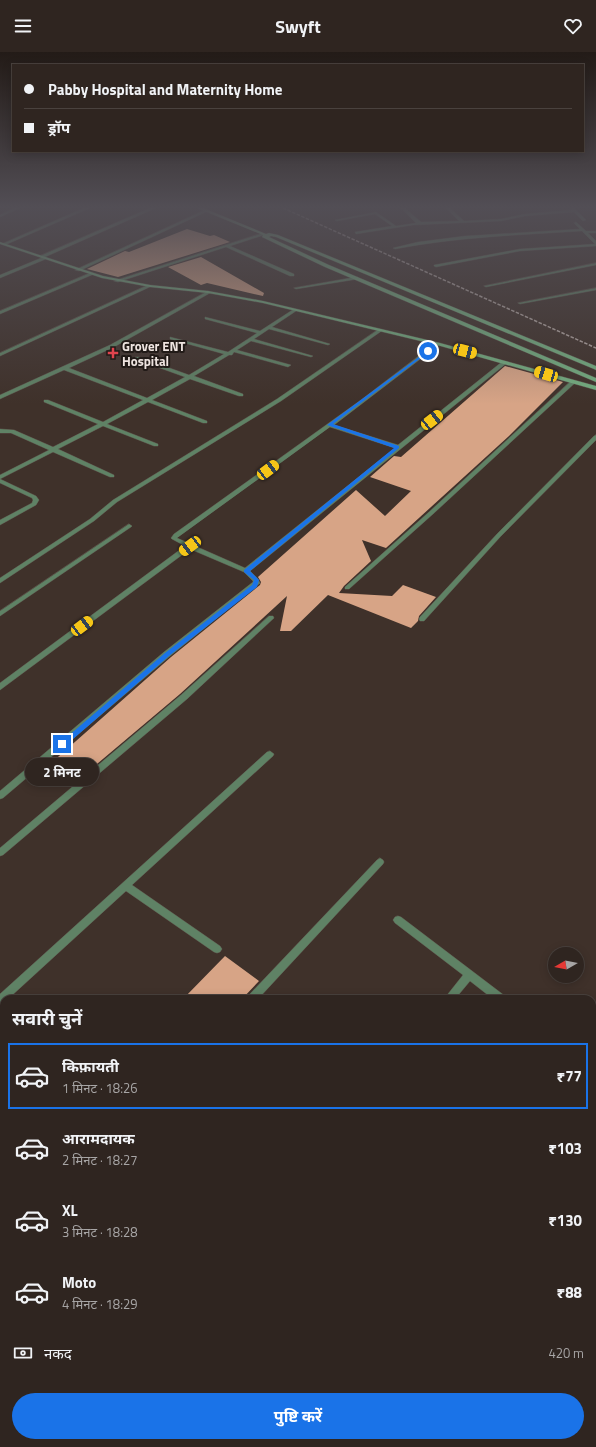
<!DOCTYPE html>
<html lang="hi">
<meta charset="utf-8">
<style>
body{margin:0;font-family:"Titillium Web","Noto Sans Devanagari",sans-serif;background:#3b312d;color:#f1f3f6;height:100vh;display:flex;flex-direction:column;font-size:15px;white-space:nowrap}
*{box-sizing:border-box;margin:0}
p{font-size:13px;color:#a7a5a5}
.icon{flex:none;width:22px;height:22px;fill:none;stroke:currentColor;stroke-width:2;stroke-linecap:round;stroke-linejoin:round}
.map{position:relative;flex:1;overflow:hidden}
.panel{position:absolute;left:0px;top:943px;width:596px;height:452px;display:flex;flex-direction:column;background:#2f2520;border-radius:12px 12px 0 0;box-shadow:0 2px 10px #0003,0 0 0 1px #4a423e}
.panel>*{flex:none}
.top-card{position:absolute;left:12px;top:12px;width:572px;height:88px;border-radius:0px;box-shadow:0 2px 10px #0003,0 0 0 1px #4a423e;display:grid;align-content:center;height:88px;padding:0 12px;background:#2f2520}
.needle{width:26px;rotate:261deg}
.fabs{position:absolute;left:548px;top:895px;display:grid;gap:8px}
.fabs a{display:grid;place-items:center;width:36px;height:36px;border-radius:50%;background:#2f2520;box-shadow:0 2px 10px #0003,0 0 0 1px #4a423e;font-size:20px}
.end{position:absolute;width:18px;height:18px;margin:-9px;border:5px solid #1a73e8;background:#fff;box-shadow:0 0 0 2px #fff}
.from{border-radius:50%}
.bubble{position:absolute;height:28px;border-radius:14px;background:#2f2520;box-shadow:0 2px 10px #0003,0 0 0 1px #4a423e;font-size:13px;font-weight:700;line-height:28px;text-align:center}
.car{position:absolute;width:12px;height:24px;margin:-12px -6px;border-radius:5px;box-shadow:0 0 3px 1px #0007;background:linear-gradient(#f5c518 24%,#345 0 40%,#f5c518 0 76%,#345 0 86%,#f5c518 0)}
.top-card b{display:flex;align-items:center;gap:14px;height:38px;font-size:15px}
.top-card b+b{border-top:1px solid #4a423e}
.top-card i{width:10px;height:10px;background:#f1f3f6}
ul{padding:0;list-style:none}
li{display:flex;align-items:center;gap:12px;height:66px;margin:0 8px 6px;padding:0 4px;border:2px solid transparent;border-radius:0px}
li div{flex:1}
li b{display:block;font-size:15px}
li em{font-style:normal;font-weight:700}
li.on{border-color:#1a73e8}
li>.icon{width:36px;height:36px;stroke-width:1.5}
h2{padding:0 12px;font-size:18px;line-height:48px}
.pay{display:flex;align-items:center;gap:10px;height:44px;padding:0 12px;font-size:15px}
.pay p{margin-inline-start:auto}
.cta{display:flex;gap:8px;margin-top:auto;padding:8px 12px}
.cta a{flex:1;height:46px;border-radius:24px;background:#1a73e8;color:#fff;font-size:16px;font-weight:700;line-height:46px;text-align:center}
header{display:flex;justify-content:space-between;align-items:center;height:52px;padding:0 12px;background:#2f2520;font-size:18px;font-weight:700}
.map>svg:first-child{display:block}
</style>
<header><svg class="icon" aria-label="menu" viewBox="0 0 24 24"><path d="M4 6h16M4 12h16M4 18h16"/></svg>Swyft<svg class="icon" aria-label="heart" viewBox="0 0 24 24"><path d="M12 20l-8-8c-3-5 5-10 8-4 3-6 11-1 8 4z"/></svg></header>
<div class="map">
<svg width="596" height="1395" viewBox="0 0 596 1395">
<rect width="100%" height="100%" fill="#3f312a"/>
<path fill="#d7a486" d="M187 177 210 184 214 183 230 190 118 225 87 217 125 199 129 200Z
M201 205 264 241 263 244 207 231 201 233 168 215Z
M505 314 563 330 509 384 386 496 362 488 371 509 344 534 339 541 392 544 403 533 436 545 419 564 418 569 411 576 328 543 291 579H280L287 544 180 642 78 728 50 712 171 605 260 533 261 530 258 525 356 438 385 464 411 439 370 425 394 404 401 405Z
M225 904 259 929 242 947H183Z"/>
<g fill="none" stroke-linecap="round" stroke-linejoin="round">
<g stroke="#5b4e47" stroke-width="1">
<path id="street" d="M14 156H20L0 165V163Z
M84 156H90L5 193 2 192Z
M150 156H156L45 205 47 206 46 207 0 226V223L41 206 40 204Z
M401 156H405L421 170 459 169 446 156H450L464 169 501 167 525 162 572 158V156H574L586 168 583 169 574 160 525 164 501 169 413 173 356 182 355 180 392 174 375 162 337 169 335 168 376 160 396 174 416 171Z
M205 158 208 159 79 219 75 218Z
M576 170 586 179H596V181H588L596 189V194L520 199 436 215 434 214V213L520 197 595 192 582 179C519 183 457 185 395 197L393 196 418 190 465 184 580 177 574 171Z
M263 181 264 183 230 194 294 222V224H290L226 195 118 230 114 229Z
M596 211V213L486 235 484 234Z
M90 221 94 222 0 262V259Z
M356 225H358V227L296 237 294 236Z
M148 233 152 234 0 304V301Z
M596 236V238L520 252 518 251Z
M208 239 210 240V241L114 295 69 316 147 346 185 325 135 307V305H139L189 323 224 302 170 287V285L228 300 257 281 205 267V265L260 279 294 257 296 258V259L272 275 330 292 328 293 269 277 254 287 313 304 311 305 251 289 237 298 291 313 288 315 234 300 232 303H229L194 324 243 342V344H239L190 327 152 348 207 369V371H203L148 350 107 372 158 392V394H154L103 374 58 397 114 423V425H110L53 400 0 427V423L49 398 11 381H0V377L14 378 53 395 98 372 44 350V348H48L103 370 143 348 64 318 2 346 0 347V343L110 293Z
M379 277 383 278 281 349 117 450 94 469 0 531V526L90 467 113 448 277 347Z
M436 291 440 292 334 373 398 393 503 309 508 310 250 519 258 527 260 531 259 532 170 604 3 746 0 747V739L164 600 253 530V529L244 520 190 497 0 638V631L185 494 172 487 171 486 174 482 361 348ZM330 375 395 396 245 516 177 486Z
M571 329 576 330 433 462 349 537H345V535L429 460Z
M596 383V388L501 484 424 569H420L419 567 420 565 497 482 594 384Z
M0 427 36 444 39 448 36 453 0 473V468L32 451 33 448 32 446 0 431Z
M129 472 132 474 131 475 0 564V559Z
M269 564H273L274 566 187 647 3 803 0 804V796L181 643Z
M270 699 274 702 273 704 132 833 220 894 222 897 220 900 217 901 214 900 126 839 8 947H4V951L0 952V942L267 700Z
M380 806 383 808 384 810 383 812 258 947H247L248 944 377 808Z
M398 864 401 865 505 944 506 947H493L470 929 455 947H444L463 923 395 871 393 868 395 865Z
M592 1010 596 1012V1023L592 1021Z
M4 1122V1136L0 1138V1124Z
M4 1233V1247L0 1249V1235Z
M344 1391H358L356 1395H342Z"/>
</g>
<g stroke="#5b4e47" stroke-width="1">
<path id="secondary" d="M197 156H203L266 182 269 181 278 183 596 314V318L594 317 276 185 271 184 269 185 329 213 596 326V330L325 215 262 185 263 183Z
M0 190 103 224 150 233 208 239 263 249 440 291 596 334V338L437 293 263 251 208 241 150 235 102 226 0 192Z
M0 1061 4 1062V1074L0 1073Z
M384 1391H403L405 1395H386Z"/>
</g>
<use href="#street" fill="#5f8265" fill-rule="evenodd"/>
<use href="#secondary" fill="#74ae80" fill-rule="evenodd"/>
<path stroke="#b2a6a1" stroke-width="1.5" stroke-dasharray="3.5 1.5" stroke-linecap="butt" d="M283 156 596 296"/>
</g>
<linearGradient id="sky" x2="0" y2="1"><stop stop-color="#231b17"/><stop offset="0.44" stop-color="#524e55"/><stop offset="1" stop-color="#524e55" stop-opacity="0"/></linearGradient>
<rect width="596" height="352" fill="url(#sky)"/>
<path fill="#1a73e8" d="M427 299H430L333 372 399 394V396L250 519 259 528 257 535 169 604 65 694H60V691L165 601 252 533 254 528 244 520V518L394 396 327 373Z"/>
<path fill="#e0444e" stroke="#211a17" stroke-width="1.5" d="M111 295h4v4h4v4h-4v4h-4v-4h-4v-4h4z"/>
<g text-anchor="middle" stroke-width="4" stroke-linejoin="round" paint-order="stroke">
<g font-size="13" font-weight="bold" fill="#eee4e0" stroke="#211a17" text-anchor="start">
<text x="122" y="299">Grover ENT<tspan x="122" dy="15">Hospital</tspan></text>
</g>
</g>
</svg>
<div class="fabs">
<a><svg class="needle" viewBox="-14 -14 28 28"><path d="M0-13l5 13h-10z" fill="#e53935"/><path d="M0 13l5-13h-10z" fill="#a7a5a5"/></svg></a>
</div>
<i class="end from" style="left:428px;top:299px"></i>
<i class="end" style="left:62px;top:692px"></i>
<div class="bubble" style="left:25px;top:706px;width:74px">2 मिनट</div>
<i class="car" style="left:465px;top:299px;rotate:105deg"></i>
<i class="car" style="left:546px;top:322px;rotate:286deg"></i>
<i class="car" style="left:432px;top:368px;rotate:52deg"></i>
<i class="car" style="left:268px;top:418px;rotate:53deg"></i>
<i class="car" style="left:190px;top:494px;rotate:233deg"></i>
<i class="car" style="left:82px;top:574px;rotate:53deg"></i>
<div class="top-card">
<b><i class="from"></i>Pabby Hospital and Maternity Home</b>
<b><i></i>ड्रॉप</b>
</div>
<section class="panel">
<h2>सवारी चुनें</h2>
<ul>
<li class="on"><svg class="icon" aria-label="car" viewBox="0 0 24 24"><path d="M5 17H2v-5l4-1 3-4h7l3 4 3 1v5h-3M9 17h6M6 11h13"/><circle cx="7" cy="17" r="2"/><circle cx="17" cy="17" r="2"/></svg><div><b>किफ़ायती</b><p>1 मिनट · 18:26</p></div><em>₹77</em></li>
<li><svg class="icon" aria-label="car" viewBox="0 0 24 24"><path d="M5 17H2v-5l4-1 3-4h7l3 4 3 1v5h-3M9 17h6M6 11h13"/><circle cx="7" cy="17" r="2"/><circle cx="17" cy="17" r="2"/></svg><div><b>आरामदायक</b><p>2 मिनट · 18:27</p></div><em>₹103</em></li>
<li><svg class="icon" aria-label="car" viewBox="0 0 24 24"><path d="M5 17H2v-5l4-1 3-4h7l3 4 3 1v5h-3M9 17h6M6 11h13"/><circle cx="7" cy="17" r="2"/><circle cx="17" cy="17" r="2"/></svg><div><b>XL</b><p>3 मिनट · 18:28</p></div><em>₹130</em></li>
<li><svg class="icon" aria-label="car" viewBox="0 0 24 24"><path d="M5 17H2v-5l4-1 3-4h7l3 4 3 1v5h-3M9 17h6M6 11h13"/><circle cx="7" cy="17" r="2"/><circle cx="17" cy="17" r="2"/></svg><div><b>Moto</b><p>4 मिनट · 18:29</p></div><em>₹88</em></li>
</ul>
<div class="pay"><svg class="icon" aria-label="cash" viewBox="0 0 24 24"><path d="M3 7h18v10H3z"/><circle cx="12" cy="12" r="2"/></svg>नकद<p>420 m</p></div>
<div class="cta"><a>पुष्टि करें</a></div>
</section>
</div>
